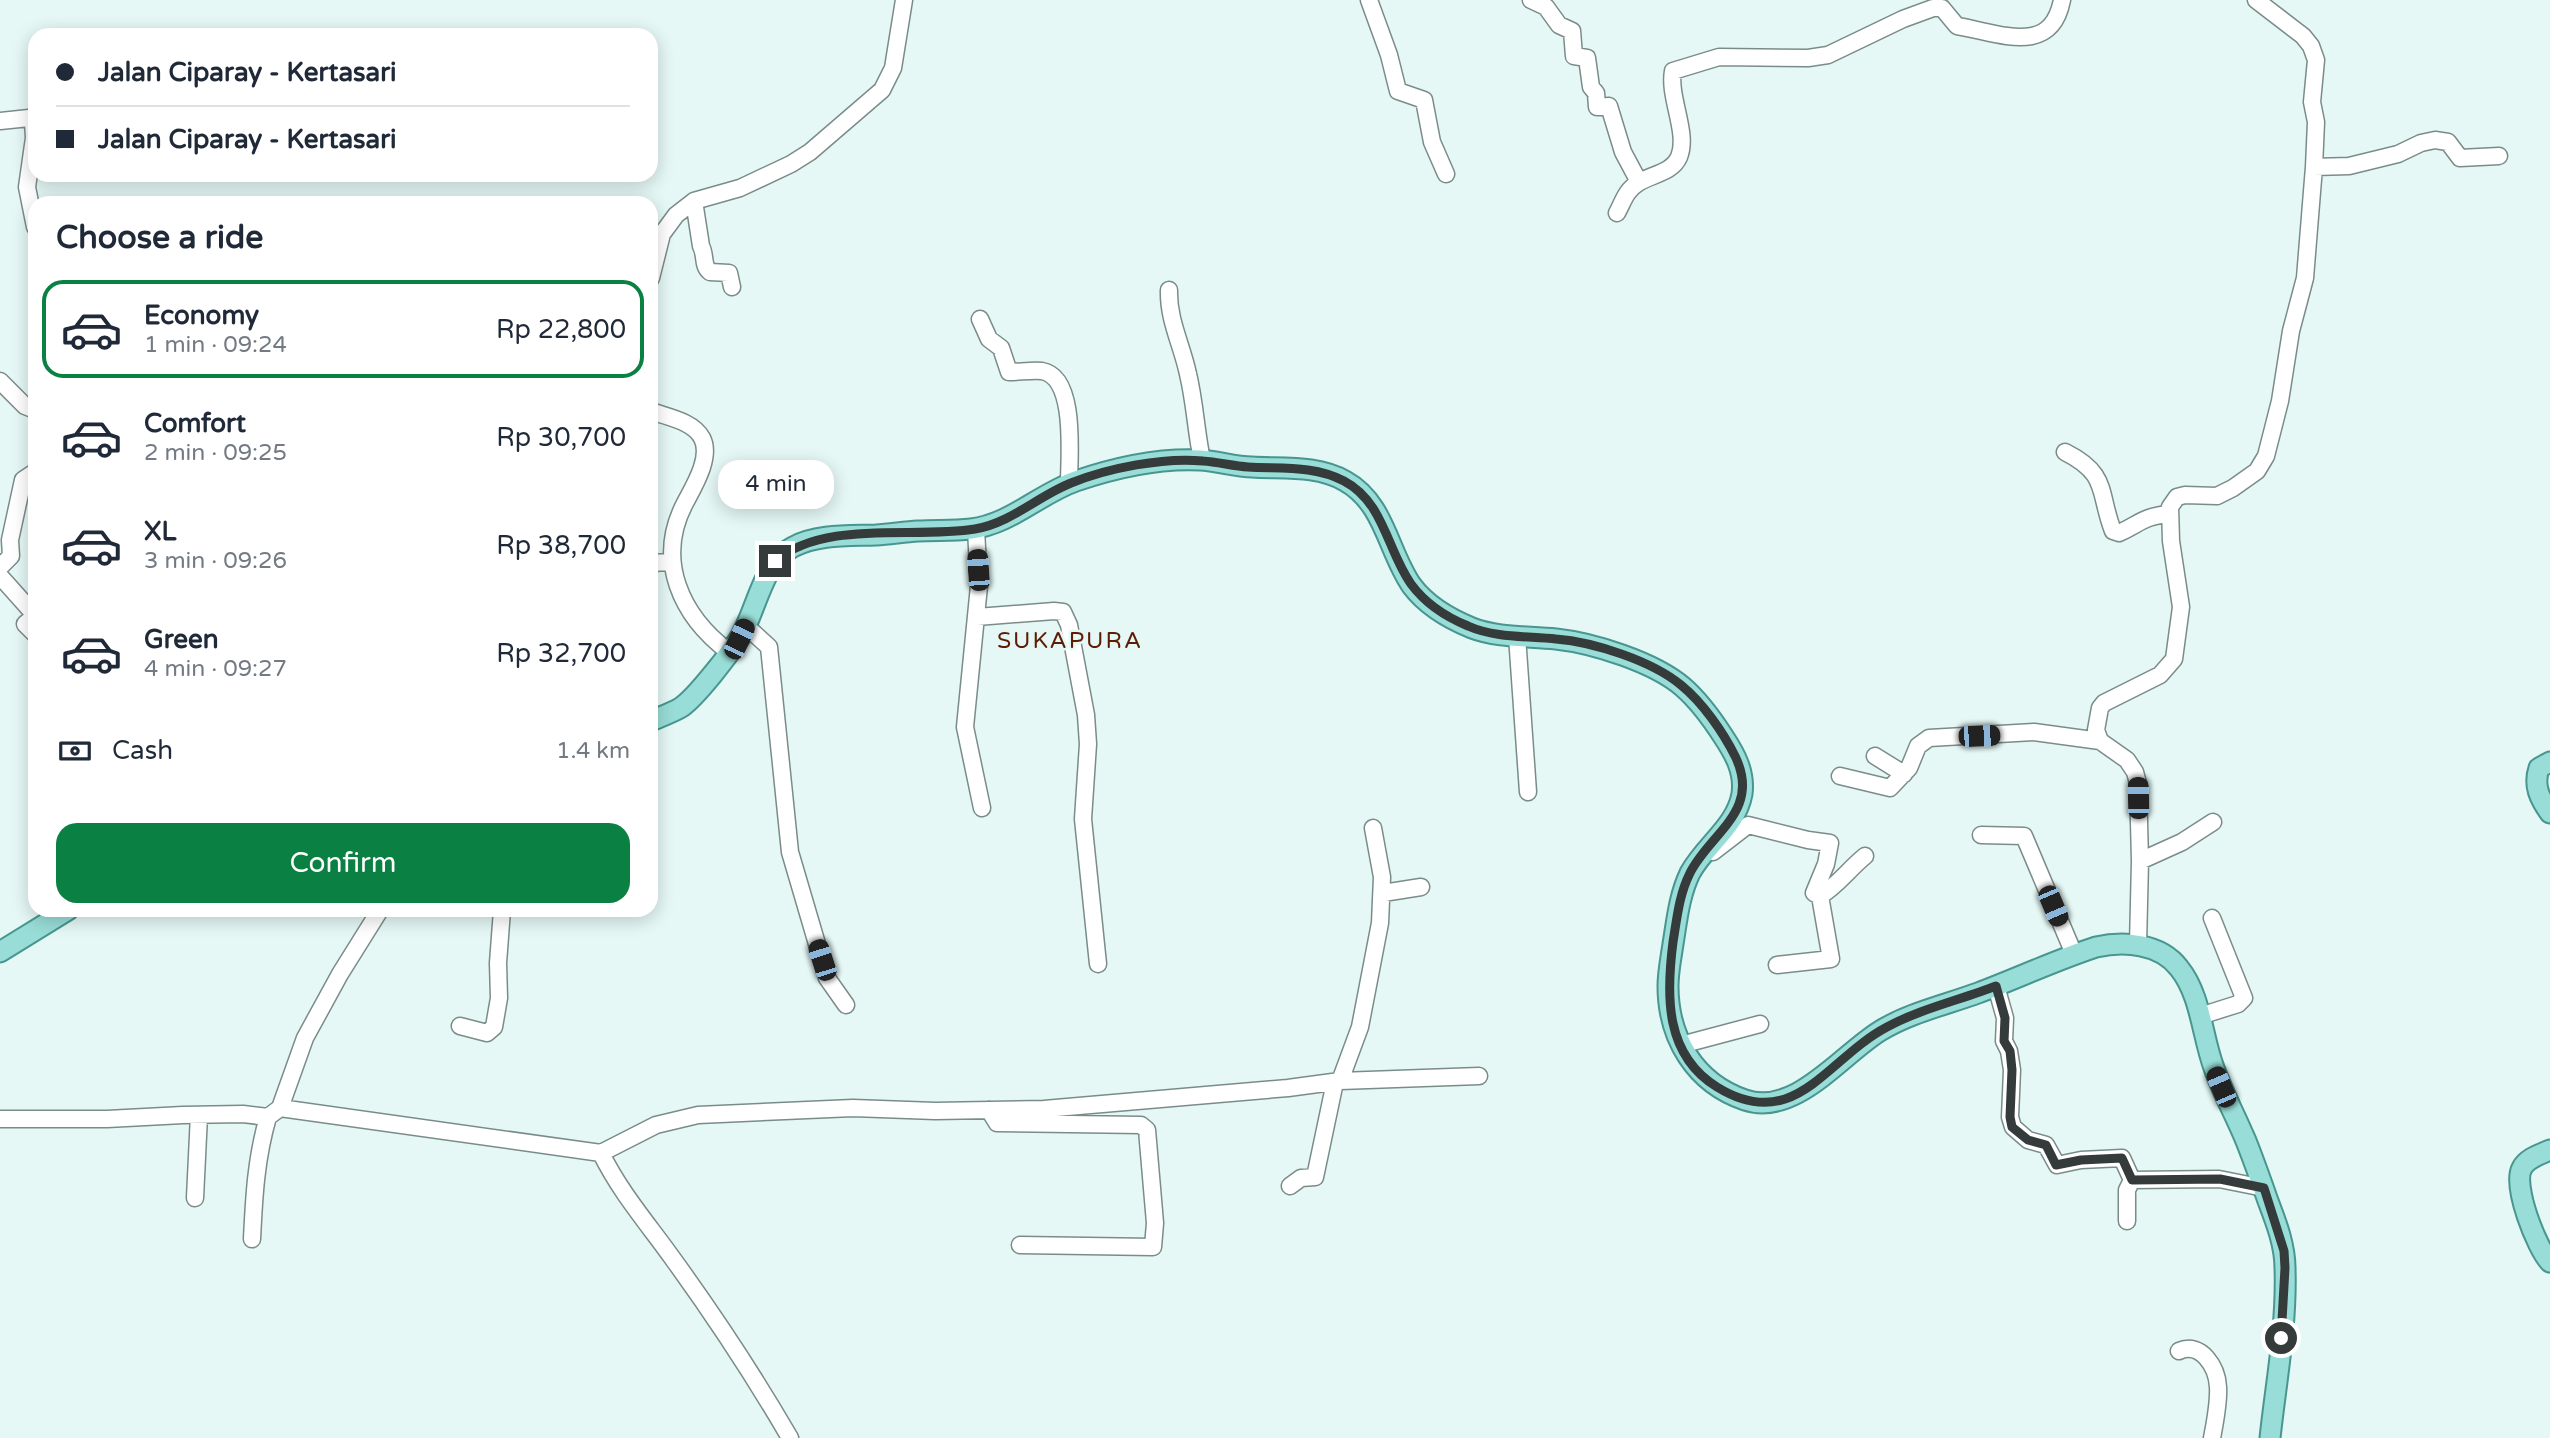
<!DOCTYPE html>
<meta charset="utf-8">
<style>
body{margin:0;font-family:"Varela Round",sans-serif;background:#f6f6f7;color:#1f2937;height:100vh;display:flex;flex-direction:column;font-size:26px;white-space:nowrap}
*{box-sizing:border-box;margin:0}
p{font-size:23px;color:#747a83}
.icon{flex:none;width:38px;height:38px;fill:none;stroke:currentColor;stroke-width:2;stroke-linecap:round;stroke-linejoin:round}
.map{position:relative;flex:1;overflow:hidden}
.sheet{position:absolute;left:28px;top:196px;width:630px;height:721px;display:flex;flex-direction:column;background:#fff;border-radius:21px;box-shadow:0 4px 18px #0003}
.sheet>*{flex:none}
.guide{position:absolute;left:28px;top:28px;width:630px;height:154px;border-radius:21px;box-shadow:0 4px 18px #0003;display:grid;align-content:center;height:154px;padding:0 28px;background:#fff}
.end{position:absolute;width:32px;height:32px;margin:-16px;border:9px solid #343b3a;background:#fff;box-shadow:0 0 0 4px #fff}
.from{border-radius:50%}
.bubble{position:absolute;height:49px;border-radius:21px;background:#fff;box-shadow:0 4px 18px #0003;font-size:23px;font-weight:600;line-height:49px;text-align:center}
.car{position:absolute;width:21px;height:42px;margin:-21px -10px;border-radius:9px;box-shadow:0 0 5px 2px #0007;background:linear-gradient(#222 24%,#8ab4d8 0 40%,#222 0 76%,#8ab4d8 0 86%,#222 0)}
.guide b{display:flex;align-items:center;gap:24px;height:66px;font-size:26px}
.guide b+b{border-top:2px solid #e0e1e3}
.guide i{width:18px;height:18px;background:#1f2937}
ul{padding:0;list-style:none}
li{display:flex;align-items:center;gap:21px;height:98px;margin:0 14px 10px;padding:0 14px;border:4px solid transparent;border-radius:21px}
li div{flex:1}
li b{display:block;font-size:26px}
li em{font-style:normal;font-weight:600}
li.on{border-color:#0b8043}
li>.icon{width:63px;height:63px;stroke-width:1.5}
h2{padding:0 28px;font-size:32px;line-height:84px}
.pay{display:flex;align-items:center;gap:18px;height:77px;padding:0 28px;font-size:26px}
.pay p{margin-inline-start:auto}
.action{display:flex;gap:14px;margin-top:auto;padding:14px 28px}
.action a{flex:1;height:80px;border-radius:21px;background:#0b8043;color:#fff;font-size:28px;font-weight:600;line-height:80px;text-align:center}
.map>svg:first-child{display:block}
</style>
<div class="map">
<svg width="2550" height="1438" viewBox="0 0 2550 1438">
<rect width="100%" height="100%" fill="#e5f8f6"/>
<g fill="none" stroke-linecap="round" stroke-linejoin="round">
<g stroke="#7a8c8a" stroke-width="19">
<path id="minor" d="M1369 0 1389 55 1398 91 1424 100 1432 142 1446 174
M1531 0 1546 7 1559 25 1572 31 1574 56 1587 58 1591 87 1596 93 1597 107 1609 106 1623 152 1639 182
M0 121 29 118 33 121 34 138 27 187 35 227
M2314 167 2349 166 2398 154 2421 143 2435 140 2448 142 2460 158 2499 156
M694 201 701 246C706 255 702 266 710 272L729 273 732 287
M1617 213C1623 202 1626 190 1638 183 1652 174 1672 173 1679 157 1689 133 1668 97 1673 71L1719 57 1808 58 1828 55 1903 19 1933 8H1942L1957 26C2000 33 2051 57 2062 0
M651 278 662 234 676 215 694 201 740 188 791 164 810 152 882 90 893 68 904 0
M1169 290C1168 320 1182 345 1188 374 1195 403 1196 432 1202 460
M980 319 989 339 1001 348 1009 372C1019 372 1032 370 1042 371 1077 377 1069 457 1069 483
M0 381 25 406 35 410
M651 411C667 417 693 421 702 438 712 457 694 486 685 503 655 560 681 616 729 652
M2065 452C2109 474 2098 492 2113 531L2119 533C2141 523 2142 517 2168 514
M976 529 979 586 965 727 982 808
M651 563 671 562
M0 567 11 556 10 540 23 480 35 472
M0 576 33 613 32 618 25 624 35 634
M977 617 1054 611 1063 612 1069 625 1086 715 1088 744 1083 819 1098 964
M746 626 769 647 790 852 827 978 846 1005
M1517 636 1528 792
M1875 756 1904 774
M1840 776 1890 788 1909 768 1918 746 1929 738 2034 732 2100 741
M1981 835 2024 836 2074 954
M1713 852 1748 825 1808 840 1830 843 1826 864 1814 893 1820 896C1837 886 1849 869 1865 856
M2140 861 2182 842 2213 822
M1383 893 1421 887
M380 910 340 974 305 1038 280 1108 601 1153 656 1125 698 1115 853 1108 935 1111 1044 1109 1288 1088 1340 1081 1360 1027 1380 923 1382 877 1373 828
M2138 945 2140 861 2138 783 2135 772 2127 760 2100 741 2096 730 2100 708 2104 703 2160 675 2174 659 2181 607 2171 541 2170 507 2177 497 2185 495 2217 496 2233 488 2257 471 2266 456 2280 401 2291 331 2305 278 2314 167 2316 122 2312 102 2316 60 2311 46 2303 36 2256 0
M1777 965 1831 959 1820 896
M1996 986 2005 1018 2004 1041 2009 1051 2012 1070 2010 1117 2013 1127 2028 1140 2046 1145 2057 1165 2081 1160 2122 1158 2132 1180
M2200 1016 2238 1004 2244 998 2212 918
M460 1026 487 1033 494 1027 499 998 498 963 502 910
M1681 1045 1760 1024
M1340 1081 1479 1076
M989 1110 997 1123 1141 1125 1147 1130 1155 1223 1153 1247 1020 1245
M0 1119H107L183 1115 243 1114 268 1117 280 1108
M601 1153C620 1192 648 1224 673 1259 715 1317 754 1376 790 1438
M1290 1186 1301 1178 1315 1177 1335 1082
M195 1198 199 1115
M2127 1221V1190L2132 1180 2219 1179 2264 1188
M252 1239C254 1197 256 1158 268 1117
M2179 1351C2201 1341 2217 1367 2218 1387 2219 1403 2215 1422 2212 1438"/>
</g>
<g stroke="#49958f" stroke-width="23">
<path id="major" d="M651 721C660 717 671 713 680 708 695 699 731 652 741 636 757 608 763 562 793 547 817 534 849 536 876 535 890 534 904 532 918 531 936 530 953 531 971 529 1011 524 1039 494 1076 481 1114 468 1159 458 1200 460 1218 461 1235 467 1252 467 1284 469 1317 465 1345 481 1385 503 1388 552 1412 586 1427 606 1450 619 1472 628 1498 638 1528 636 1556 639 1593 643 1654 662 1683 687 1698 700 1712 719 1723 736 1735 754 1745 772 1742 794 1736 827 1705 845 1690 873 1679 896 1677 920 1673 944 1671 958 1668 972 1668 986 1668 1038 1695 1083 1745 1100 1795 1117 1841 1055 1880 1031 1909 1013 1945 1005 1978 993 2018 978 2056 960 2096 947 2124 941 2160 943 2179 968 2201 995 2202 1036 2214 1068 2223 1093 2236 1117 2246 1141 2254 1161 2261 1181 2268 1201 2276 1222 2285 1245 2285 1268 2287 1325 2276 1382 2270 1438
M2550 762 2539 768C2533 786 2540 799 2550 813
M0 952 68 910
M2550 1150C2541 1154 2527 1158 2522 1168 2512 1185 2537 1249 2550 1262"/>
</g>
<use href="#minor" stroke="#fff" stroke-width="16"/>
<use href="#major" stroke="#98ddd7" stroke-width="19"/>
</g>
<g fill="none" stroke-linecap="round" stroke-linejoin="round">
<path stroke="#343b3a" stroke-width="9" d="M775 561C826 519 913 539 975 529 1011 523 1038 496 1071 483 1108 468 1164 457 1203 461 1218 462 1233 466 1248 467 1280 469 1314 465 1344 481 1384 502 1387 550 1411 584 1425 603 1446 617 1468 626 1495 638 1527 636 1556 639 1594 642 1652 661 1681 685 1703 703 1723 732 1735 756 1762 811 1710 833 1690 873 1679 895 1677 918 1673 942 1666 996 1665 1055 1717 1087 1795 1135 1826 1059 1887 1027 1920 1009 1960 1000 1996 986L2005 1018 2004 1041 2010 1051 2012 1070 2010 1117 2012 1127 2028 1140 2046 1145 2056 1165 2081 1160 2122 1158 2132 1180 2220 1179 2264 1188 2284 1251 2285 1268 2281 1338"/>
</g>
<g text-anchor="middle" stroke-width="5" stroke-linejoin="round" paint-order="stroke">
<g font-size="23" letter-spacing="2" fill="#5d1c04" stroke="#e5f8f6">
<text x="1070" y="648">SUKAPURA</text>
</g>
</g>
</svg>
<i class="end from" style="left:2281px;top:1338px"></i>
<i class="end" style="left:775px;top:561px"></i>
<div class="bubble" style="left:718px;top:460px;width:116px">4 min</div>
<i class="car" style="left:978px;top:570px;rotate:356deg"></i>
<i class="car" style="left:739px;top:639px;rotate:25deg"></i>
<i class="car" style="left:1979px;top:736px;rotate:88deg"></i>
<i class="car" style="left:2138px;top:798px;rotate:359deg"></i>
<i class="car" style="left:2053px;top:906px;rotate:157deg"></i>
<i class="car" style="left:822px;top:960px;rotate:342deg"></i>
<i class="car" style="left:2221px;top:1087px;rotate:337deg"></i>
<div class="guide">
<b><i class="from"></i>Jalan Ciparay - Kertasari</b>
<b><i></i>Jalan Ciparay - Kertasari</b>
</div>
<section class="sheet">
<h2>Choose a ride</h2>
<ul>
<li class="on"><svg class="icon" aria-label="car" viewBox="0 0 24 24"><path d="M5 17H2v-5l4-1 3-4h7l3 4 3 1v5h-3M9 17h6M6 11h13"/><circle cx="7" cy="17" r="2"/><circle cx="17" cy="17" r="2"/></svg><div><b>Economy</b><p>1 min · 09:24</p></div><em>Rp 22,800</em></li>
<li><svg class="icon" aria-label="car" viewBox="0 0 24 24"><path d="M5 17H2v-5l4-1 3-4h7l3 4 3 1v5h-3M9 17h6M6 11h13"/><circle cx="7" cy="17" r="2"/><circle cx="17" cy="17" r="2"/></svg><div><b>Comfort</b><p>2 min · 09:25</p></div><em>Rp 30,700</em></li>
<li><svg class="icon" aria-label="car" viewBox="0 0 24 24"><path d="M5 17H2v-5l4-1 3-4h7l3 4 3 1v5h-3M9 17h6M6 11h13"/><circle cx="7" cy="17" r="2"/><circle cx="17" cy="17" r="2"/></svg><div><b>XL</b><p>3 min · 09:26</p></div><em>Rp 38,700</em></li>
<li><svg class="icon" aria-label="car" viewBox="0 0 24 24"><path d="M5 17H2v-5l4-1 3-4h7l3 4 3 1v5h-3M9 17h6M6 11h13"/><circle cx="7" cy="17" r="2"/><circle cx="17" cy="17" r="2"/></svg><div><b>Green</b><p>4 min · 09:27</p></div><em>Rp 32,700</em></li>
</ul>
<div class="pay"><svg class="icon" aria-label="cash" viewBox="0 0 24 24"><path d="M3 7h18v10H3z"/><circle cx="12" cy="12" r="2"/></svg>Cash<p>1.4 km</p></div>
<div class="action"><a>Confirm</a></div>
</section>
</div>
